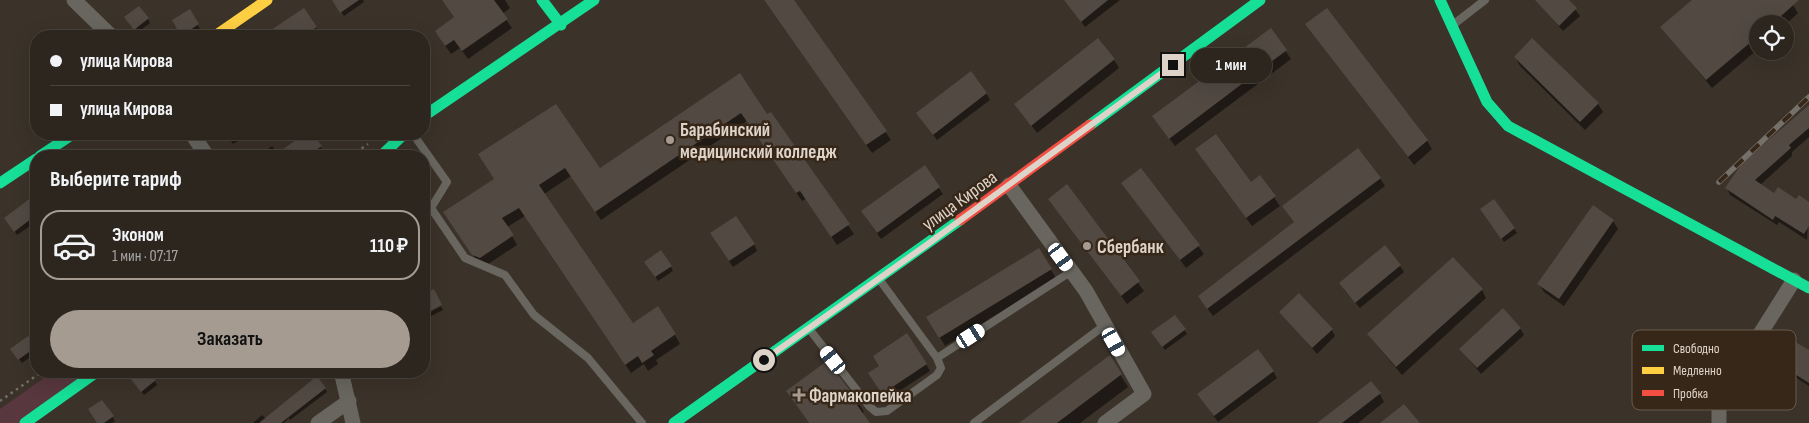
<!DOCTYPE html>
<html lang="ru">
<meta charset="utf-8">
<style>
body{margin:0;font-family:"Sofia Sans Condensed",sans-serif;background:#38322c;color:#f1f3f6;height:100vh;display:flex;flex-direction:column;font-size:19px;white-space:nowrap}
*{box-sizing:border-box;margin:0}
p{font-size:16px;color:#a6a5a4}
.icon{flex:none;width:28px;height:28px;fill:none;stroke:currentColor;stroke-width:2;stroke-linecap:round;stroke-linejoin:round}
.map{position:relative;flex:1;overflow:hidden}
.drawer{position:absolute;left:30px;top:150px;width:400px;height:228px;display:flex;flex-direction:column;background:#2c261f;border-radius:20px;box-shadow:0 5px 20px #0002,0 0 0 1px #48433d}
.drawer>*{flex:none}
.banner{position:absolute;left:30px;top:30px;width:400px;height:110px;border-radius:20px;box-shadow:0 5px 20px #0002,0 0 0 1px #48433d;display:grid;align-content:center;height:110px;padding:0 20px;background:#2c261f}
.controls{position:absolute;left:1749px;top:15px;display:grid;gap:10px}
.controls a{display:grid;place-items:center;width:45px;height:45px;border-radius:50%;background:#2c261f;box-shadow:0 5px 20px #0002,0 0 0 1px #48433d;font-size:25px}
.end{position:absolute;width:22px;height:22px;margin:-11px;border:6px solid #ded3c9;background:#111;box-shadow:0 0 0 2px #111}
.from{border-radius:50%}
.bubble{position:absolute;height:35px;border-radius:18px;background:#2c261f;box-shadow:0 5px 20px #0002,0 0 0 1px #48433d;font-size:16px;font-weight:700;line-height:35px;text-align:center}
.car{position:absolute;width:15px;height:30px;margin:-15px -8px;border-radius:6px;box-shadow:0 0 4px 1px #0007;background:linear-gradient(#fff 24%,#345 0 40%,#fff 0 76%,#345 0 86%,#fff 0)}
.banner b{display:flex;align-items:center;gap:18px;height:48px;font-size:19px}
.banner b+b{border-top:1px solid #48433d}
.banner i{width:12px;height:12px;background:#f1f3f6}
ul{padding:0;list-style:none}
li{display:flex;align-items:center;gap:15px;height:70px;margin:0 10px 8px;padding:0 10px;border:2px solid transparent;border-radius:20px}
li div{flex:1}
li b{display:block;font-size:19px}
li em{font-style:normal;font-weight:700}
li.active{border-color:#a59b91}
li>.icon{width:45px;height:45px;stroke-width:1.5}
h2{padding:0 20px;font-size:22px;line-height:60px}
.cta{display:flex;gap:10px;margin-top:auto;padding:10px 20px}
.cta a{flex:1;height:58px;border-radius:30px;background:#a59b91;color:#111;font-size:20px;font-weight:700;line-height:58px;text-align:center}
.map>svg:first-child{display:block}
</style>
<div class="map">
<svg width="1809" height="423" viewBox="0 0 1809 423">
<rect width="100%" height="100%" fill="#3b3229"/>
<path fill="#58373e" d="M54 371H91L19 423H0V409Z"/>
<path fill="#0007" d="M333 0H363L364 2 344 16Z
M443 0H505L510 8 502 14 512 28 468 59 460 48 451 54 441 40 455 18Z
M764 0H793L891 140 872 153Z
M1066 0H1120L1085 27Z
M1536 0H1568L1580 16 1563 31Z
M1694 0H1790L1798 13 1785 25 1758 24V49L1712 88 1662 28Z
M189 11 200 29 189 36H183L173 21Z
M148 19 150 23 137 33 128 21Z
M1307 25 1427 141 1432 149 1414 165Z
M316 27 318 31 311 36H257L264 32 266 35Z
M1270 29 1291 59 1175 146 1159 125Z
M1515 57 1598 104 1603 112 1585 130 1520 66Z
M1114 60 1119 68 1037 133 1016 105Z
M739 75 767 116 771 113 854 234 837 245 806 199 802 201 747 121 601 220 571 176 544 194 632 325 657 308 675 335 680 344 656 360 658 364 648 371 644 364 631 373 525 216 507 227 517 245 485 266 479 264 450 221 495 179 485 163 599 169Z
M986 93 990 100 937 140 922 120Z
M1809 106V137L1792 152V156L1760 185 1775 194 1809 203 1807 240 1779 222 1777 225 1730 195 1727 188Z
M142 134H158L148 141Z
M226 134H250L233 144Z
M307 134H312L323 151 316 156H259L272 146 278 154Z
M106 150 110 156H94Z
M1202 158 1250 183 1260 177 1280 206 1252 226Z
M924 167 943 194 881 239 866 218Z
M1141 169 1204 254 1186 268 1123 183Z
M1380 178 1385 186 1213 316 1204 304 1295 223 1284 207Z
M1067 186 1144 291 1127 304 1055 207Z
M36 197V222L17 235 6 218Z
M1494 200 1517 233 1504 242 1484 214Z
M1613 221 1618 229 1564 306 1544 292 1539 284Z
M715 240 754 244 757 251 733 267Z
M1039 250 1056 278 945 346 928 317Z
M646 262 671 267 673 271 658 281Z
M1400 266 1404 272 1360 308 1344 290Z
M1482 290 1486 298 1402 375 1368 335Z
M441 306 443 310 427 318 425 315Z
M1280 312 1332 330 1335 336 1317 354Z
M1175 316 1187 334 1165 350 1155 337Z
M1520 328 1524 335 1481 374 1460 349Z
M28 337 36 349V353L22 363 14 353Z
M1809 352V386L1776 365 1772 359Z
M1109 357 1128 387 1080 423H1021Z
M926 364 930 371 887 399 874 380Z
M1273 371 1277 378 1218 422 1199 395Z
M155 381 157 385 144 395 134 382Z
M325 388 327 392 290 420 289 418 284 423H253L262 415 266 419Z
M787 392 859 404 864 412 861 414 868 423H809Z
M1380 394 1384 402 1358 423H1319Z
M102 401 115 421 112 423H98Z"/>
<path fill="#524943" d="M332 0H359L340 13Z
M442 0H494L508 19 462 51 454 40 445 46 435 31 454 17Z
M764 0H794L887 131 866 145Z
M1064 0H1108L1081 22Z
M1535 0H1569L1577 8 1559 26Z
M1692 0H1799L1772 24H1758V36L1706 80 1660 27Z
M139 6 149 18 134 30 124 17Z
M304 8 317 27 302 36H262Z
M1327 8 1428 140 1408 157 1305 24Z
M190 9 199 24 181 36 172 20Z
M1271 28 1287 50 1169 139 1152 116Z
M1098 38 1115 59 1031 126 1014 104Z
M1532 38 1599 103 1580 122 1514 57Z
M971 71 987 93 933 135 916 113Z
M740 73 767 114 771 112 850 224 831 237 800 191 796 193 741 113 595 212 565 168 539 185 633 323 658 306 676 334 651 351 654 355 642 363 638 356 625 365 519 208 502 218 514 235 480 258 472 255 443 212 494 179 478 154 556 104 600 168Z
M1809 105V128L1789 145 1791 148 1755 180 1774 193 1778 187 1796 199 1799 195 1809 202V226L1804 234 1775 216 1773 220 1725 188 1743 162Z
M305 134H313L322 146 307 156H273Z
M1216 134 1251 182 1260 175 1276 196 1246 218 1195 149Z
M1358 148 1381 178 1207 309 1198 296 1294 222 1282 206Z
M925 165 940 187 877 233 861 211Z
M1141 168 1200 245 1180 260 1121 183Z
M1067 184 1140 281 1121 296 1048 199Z
M36 194V215L14 232 4 218Z
M1494 199 1515 228 1501 239 1480 209Z
M1593 205 1614 220 1559 299 1537 284Z
M736 216 755 244 729 261 710 233Z
M1385 245 1401 265 1355 303 1339 283Z
M1039 248 1052 269 939 338 926 317Z
M661 250 672 266 655 277 644 262Z
M1453 257 1483 289 1396 367 1367 334Z
M434 289 442 305 424 314V294Z
M1299 293 1333 329 1312 348 1279 312Z
M1503 308 1521 328 1477 368 1459 349Z
M1175 315 1186 329 1162 347 1151 332Z
M907 333 927 364 882 394 868 373 879 366 873 356Z
M28 336 36 347 18 360 10 349Z
M1785 336 1809 350V383L1771 359Z
M1258 349 1274 371 1214 416 1197 394Z
M1110 355 1122 374 1057 423H1019Z
M827 361 860 403 857 405 870 423H809L786 391Z
M139 371H149L156 380 141 392 130 378Z
M317 376 326 388 281 423H259Z
M1371 381 1381 393 1342 423H1317Z
M102 400 114 416 104 423H97L88 409Z
M1404 404 1420 423H1380Z"/>
<g fill="none" stroke-linecap="round" stroke-linejoin="round">
<path stroke="#726e68" stroke-width="2.5" stroke-dasharray="2.5 4" stroke-linecap="butt" d="M351 156 368 144
M0 401 43 371"/>
<path stroke="#68665f" stroke-width="8" d="M1454 24 1485 0
M413 134 447 182 431 208 465 258 505 275 534 315 588 358 642 423
M879 279 937 358
M810 330 869 406 876 412 887 411 937 375 941 368 937 358 1072 271
M974 423 1105 325"/>
<path stroke="#68665f" stroke-width="15" d="M74 0 111 36
M192 134 207 156
M1009 185 1086 291 1144 394 1105 423
M341 371 353 423
M318 423 349 401
M1719 423V399L1794 280"/>
<path stroke="#16e098" stroke-width="11" d="M542 0 561 25
M1440 0 1487 102 1508 126 1809 288
M424 116 594 0
M1090 125 1260 0
M40 156 73 134
M381 156 404 134
M0 183 36 159
M25 423 98 371
M674 423 960 220"/>
<path stroke="#ffcf43" stroke-width="11" d="M215 36 267 0"/>
<path stroke="#f24e42" stroke-width="11" d="M960 220 1090 125"/>
<g stroke="#74706a" stroke-width="5.5">
<path id="rail" d="M1719 182 1809 97"/>
</g>
<use href="#rail" stroke="#372718" stroke-width="4" stroke-dasharray="11" stroke-linecap="butt"/>
</g>
<g fill="none" stroke-linecap="round" stroke-linejoin="round">
<path stroke="#ded3c9" stroke-width="6" d="M764 360 925 246 1173 65"/>
</g>
<g fill="#a59b91" stroke="#372718" stroke-width="2">
<circle cx="670" cy="140" r="5"/>
<circle cx="1087" cy="246" r="5"/>
<path d="M796.5 387.5h5v5h5v5h-5v5h-5v-5h-5v-5h5z"/>
</g>
<g text-anchor="middle" stroke-width="5" stroke-linejoin="round" paint-order="stroke">
<g font-size="19" font-weight="bold" fill="#ded3c9" stroke="#372718" text-anchor="start">
<text x="680" y="136">Барабинский<tspan x="680" dy="22">медицинский колледж</tspan></text>
<text x="1097" y="253">Сбербанк</text>
<text x="809" y="402">Фармакопейка</text>
</g>
<g font-size="19" fill="#ded3c9" stroke="#372718">
<text transform="translate(959 200) rotate(-36)" y="7">улица Кирова</text>
</g>
</g>
<rect x="1632" y="330" width="164" height="80" rx="8" fill="#372718" stroke="#695b4d" stroke-width="1"/>
<rect x="1642" y="345" width="22" height="6" fill="#16e098"/>
<rect x="1642" y="367" width="22" height="7" fill="#ffcf43"/>
<rect x="1642" y="390" width="22" height="6" fill="#f24e42"/>
<g font-size="14" fill="#ded3c9">
<text x="1673" y="353">Свободно</text>
<text x="1673" y="375">Медленно</text>
<text x="1673" y="398">Пробка</text>
</g>
</svg>
<div class="controls">
<a><svg class="icon" aria-label="locate" viewBox="0 0 24 24"><circle cx="12" cy="12" r="6"/><path d="M12 2v4M12 18v4M2 12h4M18 12h4"/></svg></a>
</div>
<i class="end from" style="left:764px;top:360px"></i>
<i class="end" style="left:1173px;top:65px"></i>
<div class="bubble" style="left:1190px;top:48px;width:82px">1 мин</div>
<i class="car" style="left:1061px;top:257px;rotate:144deg"></i>
<i class="car" style="left:971px;top:336px;rotate:57deg"></i>
<i class="car" style="left:1114px;top:342px;rotate:151deg"></i>
<i class="car" style="left:833px;top:360px;rotate:322deg"></i>
<div class="banner">
<b><i class="from"></i>улица Кирова</b>
<b><i></i>улица Кирова</b>
</div>
<section class="drawer">
<h2>Выберите тариф</h2>
<ul>
<li class="active"><svg class="icon" aria-label="car" viewBox="0 0 24 24"><path d="M5 17H2v-5l4-1 3-4h7l3 4 3 1v5h-3M9 17h6M6 11h13"/><circle cx="7" cy="17" r="2"/><circle cx="17" cy="17" r="2"/></svg><div><b>Эконом</b><p>1 мин · 07:17</p></div><em>110 ₽</em></li>
</ul>
<div class="cta"><a>Заказать</a></div>
</section>
</div>
